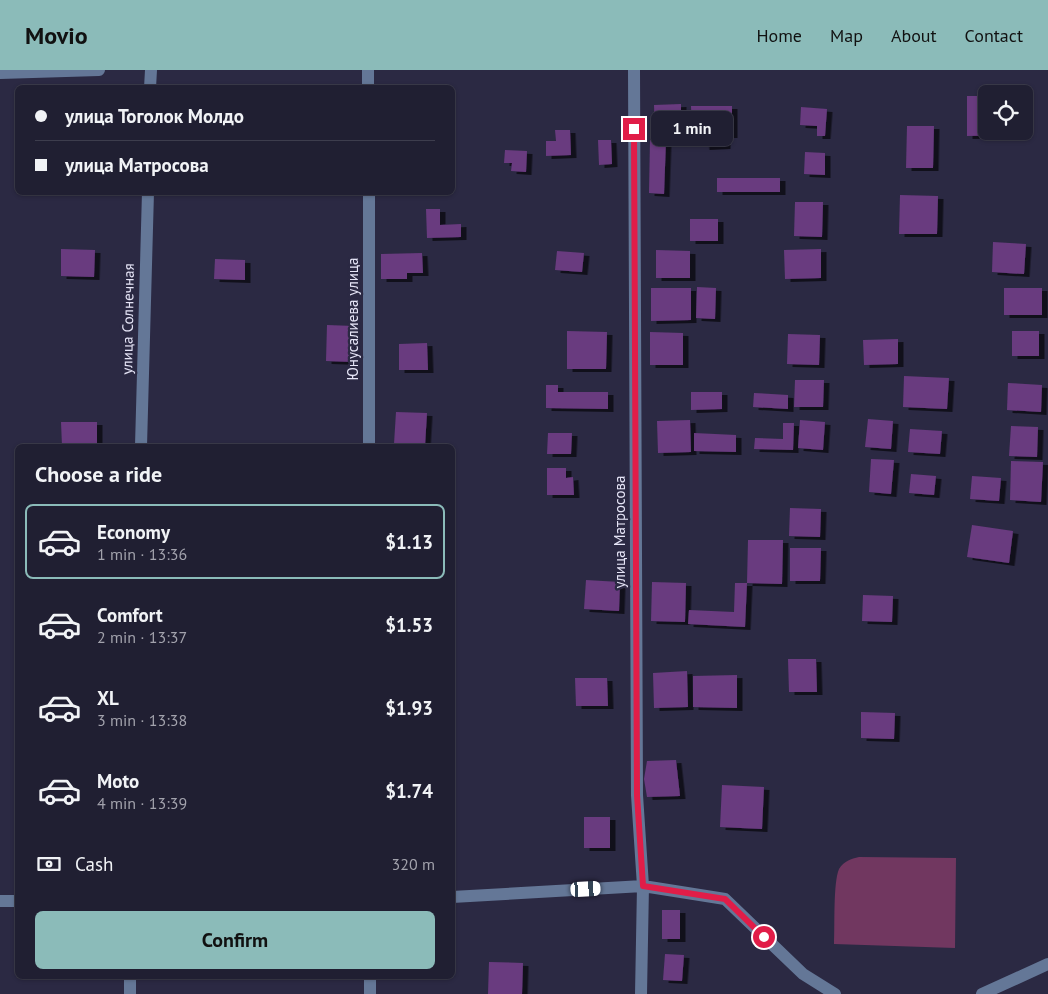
<!DOCTYPE html>
<meta charset="utf-8">
<style>
body{margin:0;font-family:"PT Sans",sans-serif;background:#28273a;color:#f1f3f6;height:100vh;display:flex;flex-direction:column;font-size:19px;white-space:nowrap}
*{box-sizing:border-box;margin:0}
p{font-size:16px;color:#a2a2ac}
.icon{flex:none;width:28px;height:28px;fill:none;stroke:currentColor;stroke-width:2;stroke-linecap:round;stroke-linejoin:round}
.map{position:relative;flex:1;overflow:hidden}
.panel{position:absolute;left:15px;top:374px;width:440px;height:535px;display:flex;flex-direction:column;background:#201f32;border-radius:8px;box-shadow:0 1px 4px #0004,0 0 0 1px #3d3d4d}
.panel>*{flex:none}
.top-card{position:absolute;left:15px;top:15px;width:440px;height:110px;border-radius:8px;box-shadow:0 1px 4px #0004,0 0 0 1px #3d3d4d;display:grid;align-content:center;height:110px;padding:0 20px;background:#201f32}
.fabs{position:absolute;left:978px;top:15px;display:grid;gap:10px}
.fabs a{display:grid;place-items:center;width:55px;height:55px;border-radius:8px;background:#201f32;box-shadow:0 1px 4px #0004,0 0 0 1px #3d3d4d;font-size:25px}
.end{position:absolute;width:22px;height:22px;margin:-11px;border:6px solid #e11d48;background:#fff;box-shadow:0 0 0 2px #fff}
.from{border-radius:50%}
.bubble{position:absolute;height:35px;border-radius:8px;background:#201f32;box-shadow:0 1px 4px #0004,0 0 0 1px #3d3d4d;font-size:16px;font-weight:700;line-height:35px;text-align:center}
.car{position:absolute;width:15px;height:30px;margin:-15px -8px;border-radius:6px;box-shadow:0 0 4px 1px #0007;background:linear-gradient(#fff 24%,#345 0 40%,#fff 0 76%,#345 0 86%,#fff 0)}
.top-card b{display:flex;align-items:center;gap:18px;height:48px;font-size:19px}
.top-card b+b{border-top:1px solid #3d3d4d}
.top-card i{width:12px;height:12px;background:#f1f3f6}
ul{padding:0;list-style:none}
li{display:flex;align-items:center;gap:15px;height:75px;margin:0 10px 8px;padding:0 10px;border:2px solid transparent;border-radius:8px}
li div{flex:1}
li b{display:block;font-size:19px}
li em{font-style:normal;font-weight:700}
li.current{border-color:#8bbbb9}
li>.icon{width:45px;height:45px;stroke-width:1.5}
h2{padding:0 20px;font-size:22px;line-height:60px}
.pay{display:flex;align-items:center;gap:12px;height:55px;padding:0 20px;font-size:19px}
.pay p{margin-inline-start:auto}
.primary-button{display:flex;gap:10px;margin-top:auto;padding:10px 20px}
.primary-button a{flex:1;height:58px;border-radius:8px;background:#8bbbb9;color:#111;font-size:20px;font-weight:700;line-height:58px;text-align:center}
header{display:flex;align-items:center;gap:30px;box-sizing:border-box;height:70px;padding:0 25px;background:#8bbbb9;color:#111}
header strong{font-size:24px}
nav{display:flex;gap:28px;margin-inline-start:auto;font-size:18px}
.map>svg:first-child{display:block}
</style>
<header>
<strong>Movio</strong>
<nav><a>Home</a><a>Map</a><a>About</a><a>Contact</a></nav>
</header>
<div class="map">
<svg width="1048" height="924" viewBox="0 0 1048 924">
<defs>
<filter id="shadow"><feDropShadow dx="5.5" dy="3" stdDeviation="0" flood-color="#0009"/></filter>
</defs>
<rect width="100%" height="100%" fill="#2b2943"/>
<path fill="#713760" d="M859 787 956 788 955 878 834 874C835 857 833 813 839 799 844 791 851 789 859 787Z"/>
<path fill="#693a7f" filter="url(#shadow)" d="M967 26H986V61H1018V65L967 66Z
M681 34V64L655 65 654 35Z
M691 36H732V65H725V76L704 77 703 66H692Z
M801 37 827 39 825 66H817V56L800 55Z
M907 56H934L933 98H906Z
M555 60H570L571 85 546 86V71H556Z
M598 70H611L612 94 599 95Z
M650 70H666L664 124 649 123Z
M505 80 527 81 526 102 511 101 512 93H504Z
M805 82 825 83V105L804 104Z
M717 108H780V122H717Z
M900 125 938 126 937 164H899Z
M795 132H823L822 167 794 166Z
M426 139H440V155L461 154V167L427 168Z
M690 149H718V171H690Z
M993 172 1026 174 1024 204 992 202Z
M61 179 95 180 94 207 61 206Z
M821 179V208L785 209 784 180Z
M656 180 690 181V208H656Z
M557 181 584 183 582 202 555 200Z
M422 183 423 203H407V209H381V184Z
M215 189 245 190V210L214 209Z
M697 217 716 218 715 249 696 248Z
M651 218H691V250L651 251Z
M1004 218H1042V245H1004Z
M327 255 354 256 353 292 326 291Z
M567 261 607 262 606 299H567Z
M1012 261H1039V286H1012Z
M650 262 683 263V295H650Z
M788 264 820 265 819 295 787 294Z
M898 269V294L864 295 863 270Z
M427 273 428 300H399V274Z
M904 306 949 308 947 339 903 337Z
M795 310H824L823 337H794Z
M1008 313 1042 315 1041 342 1007 340Z
M546 315H558V322H608V339L546 338Z
M691 322H722V339L691 340Z
M754 323 788 325V339L753 337Z
M396 342 427 343 425 376 394 374Z
M868 349 893 351 891 379 865 377Z
M690 350 691 382 658 383 657 351Z
M800 350 825 352 823 380 798 378Z
M61 352H97V376H62Z
M783 353H794L793 380 754 379 755 368 783 369Z
M1011 356 1038 357 1037 387 1009 386Z
M910 359 942 361 940 384 908 382Z
M548 363H572L571 384H547Z
M694 363 736 365V382L694 381Z
M871 389 894 390 891 424 869 422Z
M1011 391 1043 392 1041 432 1010 430Z
M547 398H566V408L573 407 574 425H547Z
M911 404 936 406 934 425 909 423Z
M972 406 1001 408 999 431 970 429Z
M790 438 821 439 820 467 789 466Z
M972 455 1013 461 1009 493 967 487Z
M748 470H783L782 514 747 513 745 557 688 554 689 540 734 542 735 513H747Z
M790 478H821L820 511H790Z
M586 510 620 512 619 541 584 539Z
M652 512 686 513 685 552 651 551Z
M863 525 893 526 892 552 862 551Z
M788 589H816L817 622H789Z
M687 601 688 637 654 638 653 603Z
M737 605V638L693 637V606Z
M575 608H607L608 636H576Z
M861 642 895 643 894 669 861 668Z
M676 690 680 726 647 727 644 709 647 691Z
M722 715 764 717 762 759 720 757Z
M584 747H610V778H584Z
M662 840H680V869H662Z
M665 884 684 885 682 911 663 910Z
M489 892 523 893 522 924H488Z"/>
<g fill="none" stroke-linecap="round" stroke-linejoin="round">
<path stroke="#647797" stroke-width="12" d="M368 0V18
M634 0 637 725 643 816 641 924
M0 3 99 0
M150 18 151 0
M369 122V376
M141 376 148 122
M452 827 643 816 725 829 803 904 835 924
M0 831H18
M130 906V924
M370 924V906
M982 924 1048 894"/>
</g>
<g fill="none" stroke-linecap="round" stroke-linejoin="round">
<path stroke="#e11d48" stroke-width="6" d="M634 59 637 725 643 816 725 829 764 867"/>
</g>
<g text-anchor="middle" stroke-width="4.5" stroke-linejoin="round" paint-order="stroke">
<g font-size="15" fill="#e6e5f7" stroke="#2b2943">
<text transform="translate(128 249) rotate(-89)" y="5">улица Солнечная</text>
<text transform="translate(353 249) rotate(-90)" y="5">Юнусалиева улица</text>
<text transform="translate(620 462) rotate(-90)" y="5">улица Матросова</text>
</g>
</g>
</svg>
<div class="fabs">
<a><svg class="icon" aria-label="locate" viewBox="0 0 24 24"><circle cx="12" cy="12" r="6"/><path d="M12 2v4M12 18v4M2 12h4M18 12h4"/></svg></a>
</div>
<i class="end from" style="left:764px;top:867px"></i>
<i class="end" style="left:634px;top:59px"></i>
<div class="bubble" style="left:651px;top:41px;width:82px">1 min</div>
<i class="car" style="left:586px;top:819px;rotate:87deg"></i>
<div class="top-card">
<b><i class="from"></i>улица Тоголок Молдо</b>
<b><i></i>улица Матросова</b>
</div>
<section class="panel">
<h2>Choose a ride</h2>
<ul>
<li class="current"><svg class="icon" aria-label="car" viewBox="0 0 24 24"><path d="M5 17H2v-5l4-1 3-4h7l3 4 3 1v5h-3M9 17h6M6 11h13"/><circle cx="7" cy="17" r="2"/><circle cx="17" cy="17" r="2"/></svg><div><b>Economy</b><p>1 min · 13:36</p></div><em>$1.13</em></li>
<li><svg class="icon" aria-label="car" viewBox="0 0 24 24"><path d="M5 17H2v-5l4-1 3-4h7l3 4 3 1v5h-3M9 17h6M6 11h13"/><circle cx="7" cy="17" r="2"/><circle cx="17" cy="17" r="2"/></svg><div><b>Comfort</b><p>2 min · 13:37</p></div><em>$1.53</em></li>
<li><svg class="icon" aria-label="car" viewBox="0 0 24 24"><path d="M5 17H2v-5l4-1 3-4h7l3 4 3 1v5h-3M9 17h6M6 11h13"/><circle cx="7" cy="17" r="2"/><circle cx="17" cy="17" r="2"/></svg><div><b>XL</b><p>3 min · 13:38</p></div><em>$1.93</em></li>
<li><svg class="icon" aria-label="car" viewBox="0 0 24 24"><path d="M5 17H2v-5l4-1 3-4h7l3 4 3 1v5h-3M9 17h6M6 11h13"/><circle cx="7" cy="17" r="2"/><circle cx="17" cy="17" r="2"/></svg><div><b>Moto</b><p>4 min · 13:39</p></div><em>$1.74</em></li>
</ul>
<div class="pay"><svg class="icon" aria-label="cash" viewBox="0 0 24 24"><path d="M3 7h18v10H3z"/><circle cx="12" cy="12" r="2"/></svg>Cash<p>320 m</p></div>
<div class="primary-button"><a>Confirm</a></div>
</section>
</div>
